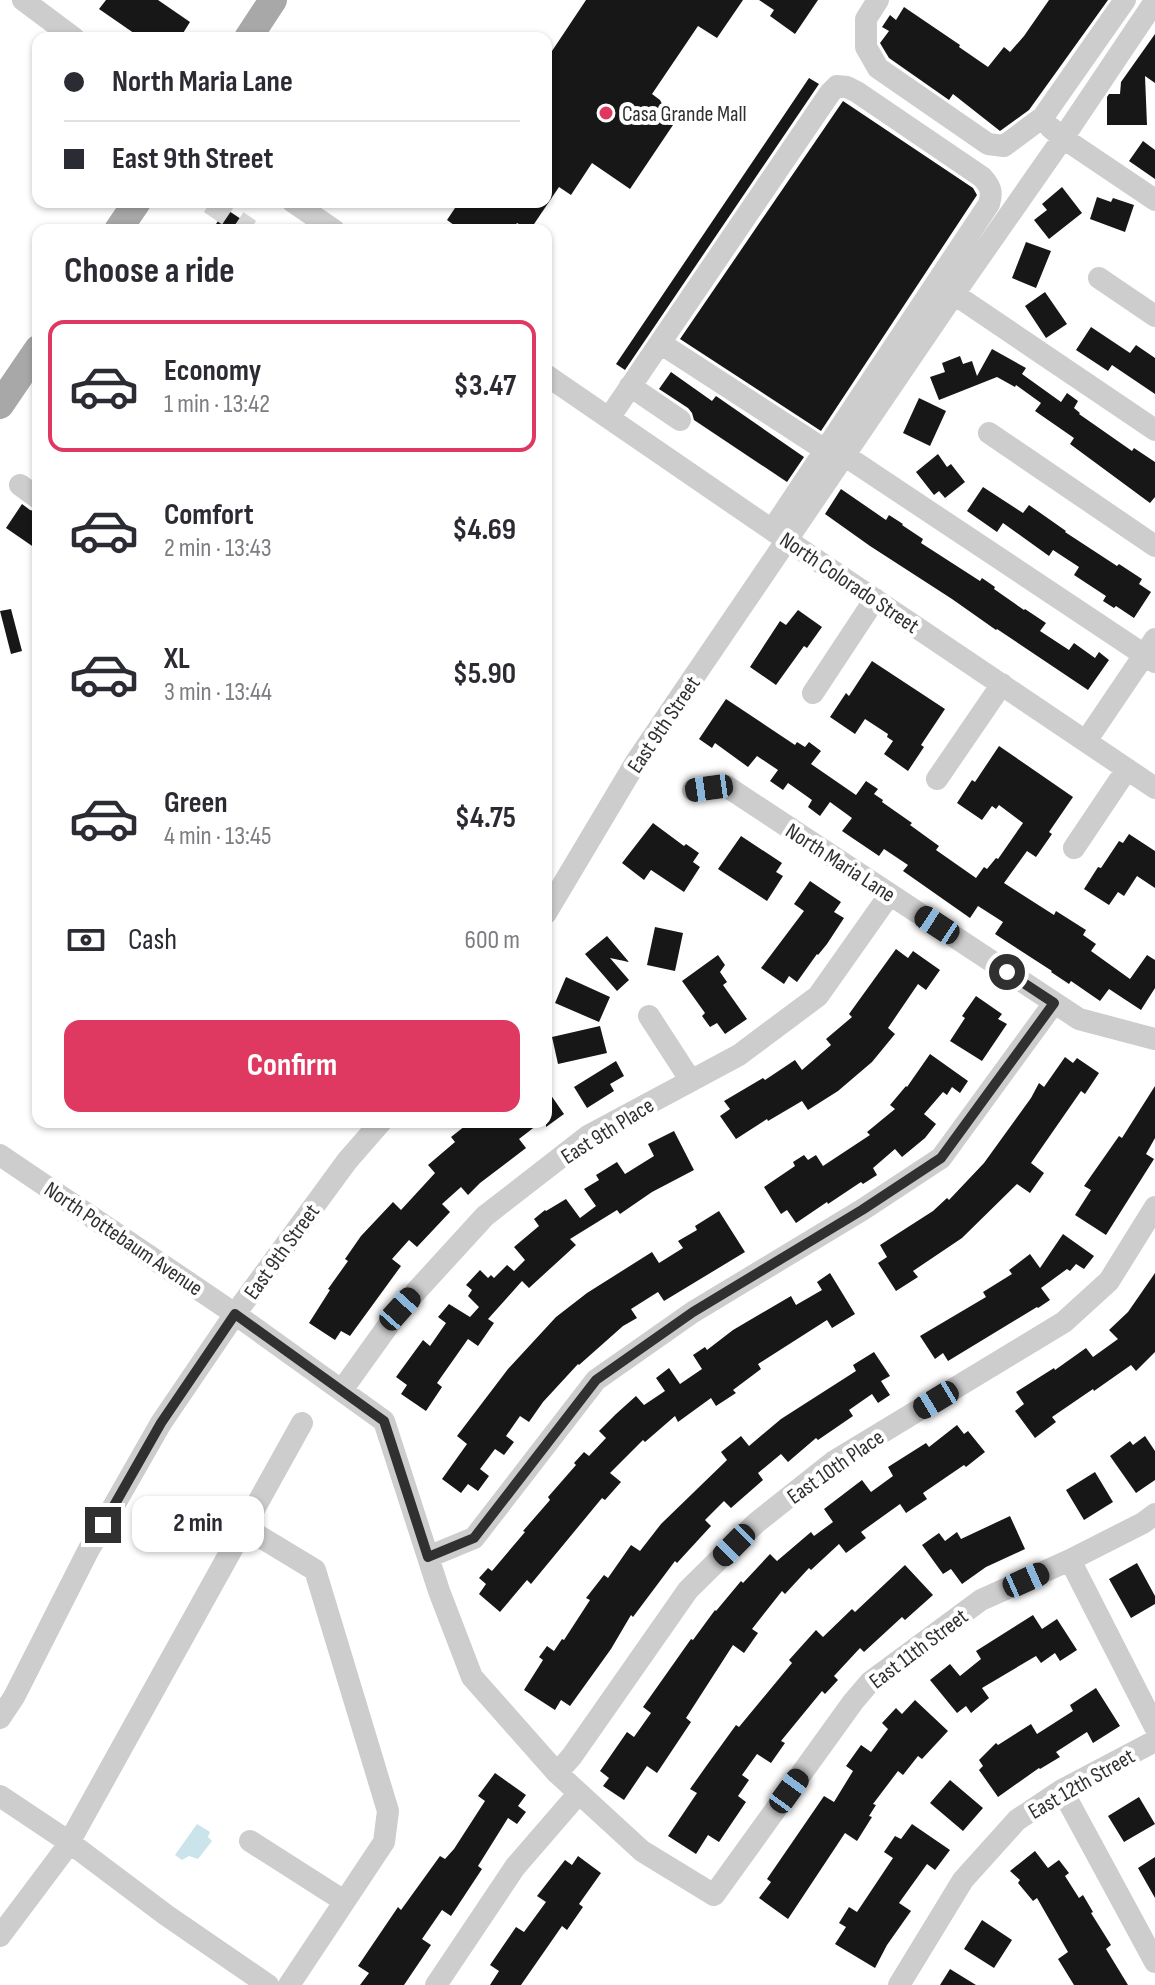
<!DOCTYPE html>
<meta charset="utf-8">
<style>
body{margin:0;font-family:"Sofia Sans Condensed",sans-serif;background:#f7f7f7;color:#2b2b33;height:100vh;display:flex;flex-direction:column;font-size:30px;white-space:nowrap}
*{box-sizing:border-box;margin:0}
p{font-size:26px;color:#7c7c81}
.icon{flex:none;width:44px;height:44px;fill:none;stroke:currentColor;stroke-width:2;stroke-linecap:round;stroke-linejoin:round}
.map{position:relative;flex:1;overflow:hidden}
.details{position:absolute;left:32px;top:224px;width:520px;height:904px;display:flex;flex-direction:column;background:#fff;border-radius:16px;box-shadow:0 2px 6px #0004}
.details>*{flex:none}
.banner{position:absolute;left:32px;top:32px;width:520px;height:176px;border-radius:16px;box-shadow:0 2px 6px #0004;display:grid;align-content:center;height:176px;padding:0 32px;background:#fff}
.end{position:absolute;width:36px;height:36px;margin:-18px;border:10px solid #303030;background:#fff;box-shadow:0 0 0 4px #fff}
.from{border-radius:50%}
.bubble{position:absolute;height:56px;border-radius:16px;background:#fff;box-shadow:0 2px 6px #0004;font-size:26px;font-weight:700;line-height:56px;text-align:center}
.car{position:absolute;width:24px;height:48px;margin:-24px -12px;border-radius:10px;box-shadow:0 0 6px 2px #0007;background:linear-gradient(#222 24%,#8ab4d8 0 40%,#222 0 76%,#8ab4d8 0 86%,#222 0)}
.banner b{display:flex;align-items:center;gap:28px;height:76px;font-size:30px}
.banner b+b{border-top:2px solid #e1e1e2}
.banner i{width:20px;height:20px;background:#2b2b33}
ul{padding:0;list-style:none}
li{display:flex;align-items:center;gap:24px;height:132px;margin:0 16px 12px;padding:0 16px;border:4px solid transparent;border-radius:16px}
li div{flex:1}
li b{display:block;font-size:30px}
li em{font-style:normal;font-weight:700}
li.on{border-color:#e03961}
li>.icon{width:72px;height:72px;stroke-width:1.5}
h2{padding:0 32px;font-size:36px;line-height:96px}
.pay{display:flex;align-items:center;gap:20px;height:88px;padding:0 32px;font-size:30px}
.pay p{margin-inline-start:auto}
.action{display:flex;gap:16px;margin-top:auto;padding:16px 32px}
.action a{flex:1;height:92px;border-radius:16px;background:#e03961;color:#fff;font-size:32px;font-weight:700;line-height:92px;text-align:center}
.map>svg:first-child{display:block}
</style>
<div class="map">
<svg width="1155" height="1985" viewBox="0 0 1155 1985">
<rect width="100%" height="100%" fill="#fff"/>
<path fill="#cbe4eb" d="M197 1824 210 1832 208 1837 212 1841 198 1859 189 1856 182 1860 175 1855Z"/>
<path fill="#171717" d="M106 0H158L190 22 180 38H141L99 9Z
M586 0H743L717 38 698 26 652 94 660 100 673 125 630 189 592 163 571 195 559 187 530 230 517 223 512 230H461L447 220 459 202H546V60Z
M759 0H818L795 34 770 16 774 10Z
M1049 0H1108L1029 110 1000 131 953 94 949 100 889 58 880 43 889 31 882 27 890 15 896 20 904 7 960 45 959 47 988 67 1004 47 1010 52 1024 36Z
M1155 34V83L1145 76 1147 125H1107V97L1109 94H1120L1121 82Z
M809 78 819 84 625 370 616 364Z
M843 101 973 188 977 195 821 431 680 339Z
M1143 141 1155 150V179L1129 161Z
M1062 187 1082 213 1049 239 1034 220 1047 210 1042 204Z
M1097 197 1111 202 1113 198 1134 205 1125 232 1090 219Z
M226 209 244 221 238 230H212Z
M1026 242 1051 251 1036 288 1012 278Z
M1045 292 1067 324 1046 338 1025 306Z
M1091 327 1130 353 1136 345 1155 358V394L1112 365 1108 371 1076 350Z
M992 349 1026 368 1022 374 1061 402 1067 393 1078 401 1074 408 1080 413 1079 414 1132 451 1134 448 1155 462V497L1150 503 1070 444 1074 438 1035 411 1041 403 1016 385 1015 387 997 377 939 400 930 377 945 372 942 363 960 356 963 364 972 361 977 376Z
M671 372 712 401 716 396 804 457 787 482 694 420 692 413 688 408 659 389Z
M919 398 946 411 930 446 903 433Z
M938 454 947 467 951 464 965 482 945 498 939 491 934 495 916 472Z
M983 487 1023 513 1029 505 1066 531 1065 532 1117 566 1119 564 1142 579 1139 584 1151 592 1134 618 1116 606 1114 608 1103 601 1106 596 1074 575 1079 567 1053 550 1049 556 1003 523 997 532 967 511Z
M841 489 886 520 889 515 903 524 902 525 923 539 921 543 980 581 982 578 995 587 994 589 1024 610 1025 609 1046 623 1040 631 1069 650 1074 643 1095 658 1099 652 1109 660 1088 690 997 629 996 630 952 599 870 546 825 514Z
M22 504 30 510 38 512V550L6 528Z
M11 609 22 651 11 654 0 611Z
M798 610 822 627 807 648 804 646 776 685 750 667 780 621 786 625Z
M872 661 945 709 921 745 924 747 908 771 884 754 893 741 887 737 888 734 865 719 855 734 830 717 846 693 849 696Z
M726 699 795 745 797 742 805 747 809 742 821 751 811 764 856 795 866 781 878 789 874 794 883 800 882 802 912 823 910 825 939 846 936 850 976 878 984 867 987 869 996 858 998 859 1023 823 999 805 996 809 992 806 982 820 957 803 972 780 975 782 999 746 1073 797 1049 832 1052 834 1036 857 1027 851 1004 883 1054 915 1056 911 1086 930 1083 935 1096 944 1091 951 1130 979 1147 955 1155 960V988L1141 1010 1109 989 1100 1001 1071 981 1069 984 1051 972 1052 971 995 934 1003 922 978 906 970 918 903 871 908 865 884 849 879 856 842 831 852 818 830 802 820 816 808 807 812 800 788 783 783 790 770 781 778 770 757 756 748 767 715 743 712 748 699 739Z
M653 823 684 846 686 844 699 853 693 862 700 867 684 892 651 870 644 880 622 863Z
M1129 834 1155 851V888L1137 876 1124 896 1118 892 1109 905 1084 889 1098 867 1101 868 1119 841 1123 843Z
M741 836 782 863 776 872 783 876 767 901 718 869Z
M810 881 841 902 834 912 844 918 827 944 818 955 817 954 797 982 789 976 784 984 761 968 804 911 794 904Z
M655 927 683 933 675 971 647 965Z
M607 936 629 962 610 958 629 980 617 991 585 954Z
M896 949 908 958 913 951 940 970 926 990 918 984 888 1028 895 1034 872 1062 838 1091 808 1110 802 1101 768 1121 767 1119 736 1139 720 1116 730 1109 724 1101 763 1078 765 1080 795 1060 802 1070 831 1045 826 1039 852 1017 849 1014Z
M718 955 725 965 720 972 727 982 723 985 747 1019 725 1034 717 1023 710 1027 702 1016 705 1013 682 981Z
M566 977 610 997 599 1022 555 1003Z
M976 996 1002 1014 998 1019 1007 1024 982 1061 950 1041 965 1018 962 1016Z
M600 1026 607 1053 558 1064 552 1037Z
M930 1054 968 1081 960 1093 952 1087 947 1095 943 1092 924 1114 936 1124 925 1138 902 1157 895 1149 873 1168 877 1175 863 1184 861 1182 828 1204 827 1202 796 1223 787 1210 781 1214 764 1187 795 1166 793 1162 804 1155 808 1160 816 1155 823 1166 870 1135 867 1132 895 1109 890 1105 906 1086 907 1087Z
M1065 1057 1073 1063 1077 1058 1099 1073 1085 1094 1081 1091 1031 1163 1044 1173 1030 1193 1017 1184 962 1238 913 1271 918 1277 896 1291 878 1263 887 1257 880 1245 933 1211 947 1198 949 1200 984 1163 1031 1098 1039 1083 1044 1087Z
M616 1061 624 1076 610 1084 614 1091 587 1108 574 1087Z
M1155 1086V1138L1146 1154 1154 1159 1106 1235 1075 1215 1091 1190 1084 1186 1119 1136 1122 1138Z
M546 1088 564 1114 546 1127Z
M470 1122H541L519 1139 526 1148 480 1183 468 1195 461 1187 442 1204 450 1212 417 1247 409 1240 392 1259 401 1266 350 1336 341 1331 335 1340 309 1323 330 1290 328 1289 348 1261 345 1259 361 1236 393 1202 401 1210 435 1173 428 1165 455 1142 451 1137Z
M674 1131 694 1170 652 1192 620 1214 617 1210 570 1239 576 1245 529 1288 522 1281 488 1319 494 1323 478 1346 468 1339 437 1383 442 1387 426 1411 401 1394 407 1385 396 1377 423 1340 430 1346 446 1323 438 1317 449 1304 470 1317 479 1307 468 1296 472 1290 466 1285 480 1270 488 1278 491 1275 494 1278 507 1265 514 1271 525 1260 514 1247 539 1226 534 1219 545 1210 546 1211 566 1199 580 1218 596 1206 584 1189 599 1180 596 1175 617 1162 625 1174 654 1156 648 1144Z
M719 1211 745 1252 664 1301 658 1292 631 1309 637 1318 623 1326 579 1365 578 1364 543 1402 529 1422 520 1416 506 1436 514 1442 504 1455 495 1449 480 1469 489 1476 478 1491 468 1484 461 1493 442 1479 467 1444 457 1436 508 1369 556 1317 587 1293 652 1252 659 1263 683 1248 678 1241 697 1230 695 1226Z
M1063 1234 1094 1256 1084 1269 1076 1264 1070 1271 1067 1269 1041 1288 1050 1300 1038 1308 1037 1307 948 1361 943 1353 935 1359 920 1336 986 1297 983 1292 1012 1274 1009 1270 1030 1254 1040 1268Z
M830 1273 855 1314 832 1328 827 1320 758 1364 761 1369 733 1390 736 1393 716 1406 711 1398 678 1422 675 1416 645 1442 643 1440 610 1473 621 1482 605 1500 602 1498 531 1584 527 1580 500 1612 479 1594 486 1584 479 1578 488 1568 492 1571 525 1532 523 1531 550 1500 548 1497 576 1465 574 1463 584 1452 589 1456 606 1438 599 1431 616 1414 636 1396 644 1405 665 1391 656 1378 669 1368 680 1384 702 1369 693 1355 705 1347 707 1350 733 1330 791 1296 796 1305 822 1290 817 1282Z
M1155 1273V1352L1136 1371 1131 1365 1094 1391 1093 1389 1052 1417 1056 1422 1035 1438 1015 1411 1024 1404 1016 1392 1054 1368 1055 1370 1086 1348 1093 1357 1118 1339 1109 1330 1128 1312Z
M874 1352 890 1376 881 1381 890 1395 878 1403 872 1394 849 1410 853 1416 818 1440 816 1438 788 1462 781 1454 758 1473 763 1480 731 1508 724 1501 705 1520 711 1526 677 1563 675 1561 633 1617 631 1615 611 1649 570 1706 561 1700 555 1710 524 1690 543 1660 539 1657 547 1646 554 1651 562 1639 564 1640 590 1600 586 1598 604 1575 608 1578 631 1545 640 1551 661 1524 727 1460 721 1452 741 1436 749 1446 781 1419 856 1371 853 1365Z
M957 1425 964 1434 968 1431 985 1452 966 1467 964 1465 923 1493 927 1499 906 1513 900 1504 861 1532 866 1538 846 1553 839 1544 811 1570 809 1568 785 1594 782 1591 752 1629 758 1633 744 1653 733 1645 686 1718 691 1722 657 1773 647 1766 624 1800 603 1786 609 1778 600 1771 627 1732 634 1737 651 1713 643 1707 691 1639 693 1640 715 1610 716 1611 741 1581 743 1583 770 1554 777 1561 811 1532 814 1536 833 1522 824 1509 862 1480 871 1492 893 1476 888 1467 926 1443 929 1447Z
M1145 1436 1155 1451V1480L1136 1493 1110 1456 1130 1441 1133 1445Z
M1095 1472 1113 1502 1084 1520 1066 1490Z
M1010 1516 1025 1549 986 1567 962 1584 951 1569 943 1574 922 1545 939 1533 945 1541 957 1532 961 1539Z
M1137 1563 1155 1596V1604L1131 1618 1109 1579Z
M905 1565 933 1595 905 1620 902 1617 864 1652 860 1648 834 1676 838 1680 825 1694 822 1691 781 1741 785 1743 771 1763 757 1754 742 1775 749 1780 738 1796 746 1802 719 1842 708 1835 696 1854 668 1836 697 1793 690 1789 707 1765 736 1725 739 1727 792 1663 789 1660 816 1630 823 1637 852 1609 855 1612Z
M1033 1615 1042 1629 1057 1619 1077 1650 1060 1661 1055 1653 1041 1663 1036 1656 982 1688 989 1698 971 1713 966 1706 957 1713 930 1680 950 1664 960 1676 981 1659 976 1651Z
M1096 1688 1120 1726 1093 1743 1087 1732 1056 1752 1060 1757 1040 1769 1039 1768 998 1797 979 1770 983 1766 979 1760 996 1743 998 1745 1031 1724 1037 1734 1073 1711 1070 1705Z
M915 1700 948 1731 922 1759 918 1756 903 1775 898 1771 873 1804 876 1805 869 1816 872 1817 857 1841 845 1833 788 1919 759 1898 771 1882 767 1879 824 1796 834 1802 853 1771 846 1766 861 1745 871 1752 888 1729 882 1723 896 1708 902 1714Z
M495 1773 526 1795 518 1806 526 1812 517 1824 508 1818 478 1866 482 1869 451 1916 442 1910 422 1939 431 1945 404 1985H360L369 1973 358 1966 398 1907 401 1910 440 1856 445 1859 454 1849 485 1801 478 1796Z
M950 1780 983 1808 963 1831 930 1803Z
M1139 1797 1155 1824 1124 1842 1108 1816Z
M912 1824 950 1850 935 1870 927 1864 899 1903 911 1911 887 1945 875 1968 835 1944 846 1927 839 1923 849 1907 857 1912 893 1858 884 1852 895 1836 901 1839Z
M1035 1851 1048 1868 1059 1860 1069 1873 1065 1876 1079 1898 1083 1895 1093 1912 1091 1913 1111 1945 1106 1949 1128 1985H1074L1058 1959 1068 1952 1037 1898 1033 1901 1018 1883 1020 1880 1010 1871Z
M578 1856 601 1873 579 1904 583 1907 567 1930 562 1926 521 1985H490L499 1971 490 1965 516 1927 524 1932 546 1902 537 1896 565 1860 572 1865Z
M1155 1857V1898L1138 1868Z
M982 1920 1012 1940 994 1968 964 1949Z
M950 1969 976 1985H940Z"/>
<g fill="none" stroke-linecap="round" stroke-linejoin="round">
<path stroke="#d6d6d6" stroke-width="22" stroke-dasharray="22 11" stroke-linecap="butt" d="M210 203 250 230"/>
<path stroke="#cdcdcd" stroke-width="22" d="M23 0 74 38
M878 0 866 19V47L878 68 988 144 1004 146 1043 117 1125 0
M1051 128 1063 138 1155 200
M293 202 334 230
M1099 278 1155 316
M954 294 1155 430
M660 343 825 450
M546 375 772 530 1155 788
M630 386 680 420
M609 418 830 93 837 86 847 87 857 92 982 177C990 186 993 191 989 204L772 530
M989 433 1155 546
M844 455 1155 662
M20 485 38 498
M813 693 875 599
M1086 741 1155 639
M937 779 1002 684
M693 790 726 786 1079 1019 1155 1039
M1074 848 1127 769
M546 913 636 762 954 294 1063 138 1155 1
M649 1016 691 1081
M0 1155 235 1314 384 1421 439 1591 472 1677 557 1773 642 1851 714 1895 853 1702 870 1682 981 1600 1070 1560 1143 1523 1155 1514
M342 1390 400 1309 485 1216 588 1136 739 1055 818 996 890 894
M244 1527 315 1570 388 1811 384 1842 289 1985
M428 1557 474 1538 596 1380 693 1312 862 1210 941 1158 1054 1003
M1070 1560 1155 1727
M0 1718 14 1697 88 1551 161 1423 235 1314 347 1161 381 1122
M557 1773 572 1756 688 1590 756 1523 833 1462 1064 1322 1109 1281 1155 1207
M1062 1790 1155 1962
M0 1796 69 1842 166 1915 268 1985
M250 1841 344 1901
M0 1936 66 1848 302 1423
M436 1985 515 1867 579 1793
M899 1985 963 1880 1017 1820 1062 1790 1155 1741"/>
<path stroke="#a8a8a8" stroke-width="28" d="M248 38 273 0
M118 230 137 202
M0 405 38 349"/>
</g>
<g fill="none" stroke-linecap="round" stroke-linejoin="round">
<path stroke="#303030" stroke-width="10" d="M103 1525 161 1423 235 1314 384 1421 428 1557 474 1538 596 1380 693 1312 862 1210 941 1158 1054 1003 1007 972"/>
</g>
<circle fill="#e03961" stroke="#fff" stroke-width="3" cx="606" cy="113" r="8"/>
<g text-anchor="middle" stroke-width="8" stroke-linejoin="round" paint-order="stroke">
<g font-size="22" fill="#303030" stroke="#fff" text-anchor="start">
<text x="622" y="121">Casa Grande Mall</text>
</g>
<g font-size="22" fill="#303030" stroke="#fff">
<text transform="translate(850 582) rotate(34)" y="8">North Colorado Street</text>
<text transform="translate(663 724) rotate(-56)" y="8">East 9th Street</text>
<text transform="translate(841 862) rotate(33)" y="8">North Maria Lane</text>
<text transform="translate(607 1130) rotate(-32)" y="8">East 9th Place</text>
<text transform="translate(124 1238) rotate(34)" y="8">North Pottebaum Avenue</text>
<text transform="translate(281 1251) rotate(-54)" y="8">East 9th Street</text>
<text transform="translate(835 1466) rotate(-35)" y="8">East 10th Place</text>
<text transform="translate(918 1648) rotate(-37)" y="8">East 11th Street</text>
<text transform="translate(1081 1783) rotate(-30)" y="8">East 12th Street</text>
</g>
</g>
</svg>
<i class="end from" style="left:1007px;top:972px"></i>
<i class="end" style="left:103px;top:1525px"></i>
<div class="bubble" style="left:132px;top:1496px;width:132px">2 min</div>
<i class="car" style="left:709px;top:788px;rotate:262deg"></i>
<i class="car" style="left:937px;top:925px;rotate:303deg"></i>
<i class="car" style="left:400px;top:1309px;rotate:42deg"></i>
<i class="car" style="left:936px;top:1400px;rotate:239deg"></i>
<i class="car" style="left:734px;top:1545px;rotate:225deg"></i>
<i class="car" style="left:1026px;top:1580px;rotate:66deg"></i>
<i class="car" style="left:789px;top:1791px;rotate:36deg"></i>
<div class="banner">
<b><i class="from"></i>North Maria Lane</b>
<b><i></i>East 9th Street</b>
</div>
<section class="details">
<h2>Choose a ride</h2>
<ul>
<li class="on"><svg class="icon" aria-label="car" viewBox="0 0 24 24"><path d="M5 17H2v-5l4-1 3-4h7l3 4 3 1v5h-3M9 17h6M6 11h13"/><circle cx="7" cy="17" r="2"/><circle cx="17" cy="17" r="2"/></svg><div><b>Economy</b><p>1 min · 13:42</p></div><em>$3.47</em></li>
<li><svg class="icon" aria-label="car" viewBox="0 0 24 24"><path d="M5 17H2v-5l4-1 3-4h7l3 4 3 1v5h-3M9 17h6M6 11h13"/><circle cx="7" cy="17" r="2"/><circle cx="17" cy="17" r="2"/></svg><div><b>Comfort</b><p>2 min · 13:43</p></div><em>$4.69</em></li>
<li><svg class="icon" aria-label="car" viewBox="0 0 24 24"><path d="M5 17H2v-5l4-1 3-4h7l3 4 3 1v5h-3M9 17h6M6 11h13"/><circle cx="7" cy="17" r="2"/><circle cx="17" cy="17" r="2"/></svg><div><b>XL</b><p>3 min · 13:44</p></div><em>$5.90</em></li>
<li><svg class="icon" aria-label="car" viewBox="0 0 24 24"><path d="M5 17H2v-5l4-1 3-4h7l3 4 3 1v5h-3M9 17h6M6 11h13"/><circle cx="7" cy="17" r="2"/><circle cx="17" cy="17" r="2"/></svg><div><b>Green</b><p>4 min · 13:45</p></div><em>$4.75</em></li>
</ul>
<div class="pay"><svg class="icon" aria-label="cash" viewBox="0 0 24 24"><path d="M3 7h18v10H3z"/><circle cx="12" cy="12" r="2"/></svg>Cash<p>600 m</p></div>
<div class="action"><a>Confirm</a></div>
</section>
</div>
